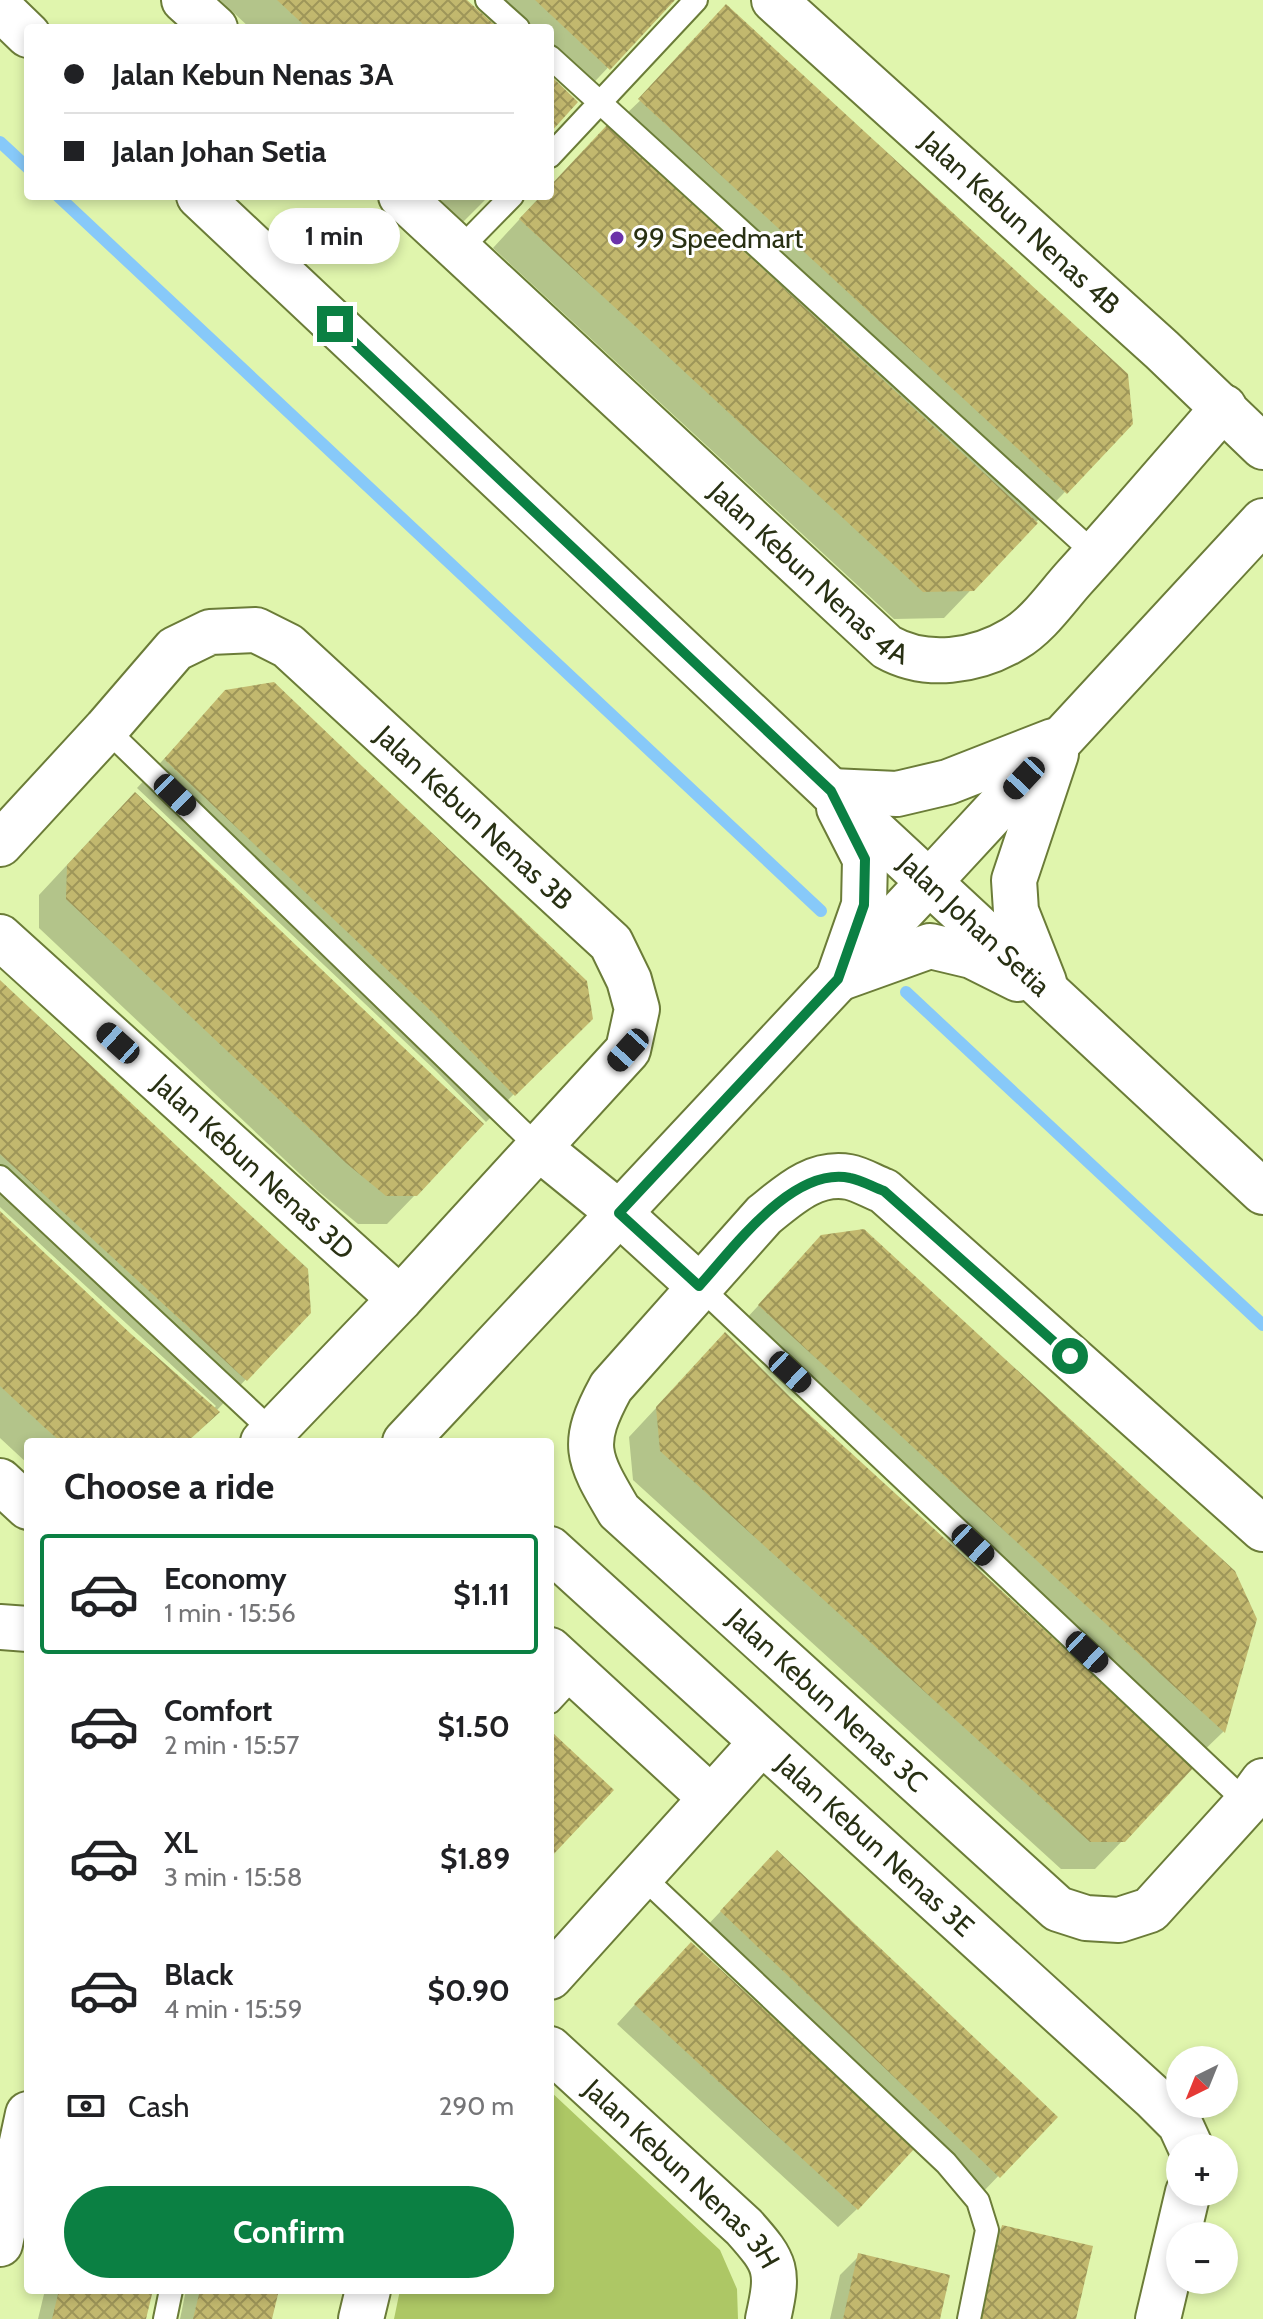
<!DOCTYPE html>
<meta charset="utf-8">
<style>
body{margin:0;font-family:Cabin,sans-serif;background:#f6f6f6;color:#202124;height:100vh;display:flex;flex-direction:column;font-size:30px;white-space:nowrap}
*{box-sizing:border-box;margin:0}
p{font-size:26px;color:#757577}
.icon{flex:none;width:44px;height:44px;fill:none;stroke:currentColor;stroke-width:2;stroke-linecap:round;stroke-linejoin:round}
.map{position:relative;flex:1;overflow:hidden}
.details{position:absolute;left:24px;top:1438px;width:530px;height:856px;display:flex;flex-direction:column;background:#fff;border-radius:8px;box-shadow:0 4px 12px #0003}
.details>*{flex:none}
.top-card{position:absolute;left:24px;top:24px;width:530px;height:176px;border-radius:8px;box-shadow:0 4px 12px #0003;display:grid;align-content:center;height:176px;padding:0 40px;background:#fff}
.needle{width:52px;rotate:223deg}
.controls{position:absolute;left:1166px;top:2046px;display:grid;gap:16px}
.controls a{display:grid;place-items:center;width:72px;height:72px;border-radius:50%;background:#fff;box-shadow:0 4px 12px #0003;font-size:40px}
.end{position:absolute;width:36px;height:36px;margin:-18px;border:10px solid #0b8043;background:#fff;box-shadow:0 0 0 4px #fff}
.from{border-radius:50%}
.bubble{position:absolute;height:56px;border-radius:28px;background:#fff;box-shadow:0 4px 12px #0003;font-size:26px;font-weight:800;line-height:56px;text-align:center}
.car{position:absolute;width:24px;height:48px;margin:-24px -12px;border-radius:10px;box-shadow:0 0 6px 2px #0007;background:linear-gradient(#222 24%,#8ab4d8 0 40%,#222 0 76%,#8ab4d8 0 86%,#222 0)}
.top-card b{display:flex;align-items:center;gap:28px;height:76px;font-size:30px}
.top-card b+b{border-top:2px solid #e0e0e0}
.top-card i{width:20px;height:20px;background:#202124}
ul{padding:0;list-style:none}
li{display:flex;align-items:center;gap:24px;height:120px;margin:0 16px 12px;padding:0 24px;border:4px solid transparent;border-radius:8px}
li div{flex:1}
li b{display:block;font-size:30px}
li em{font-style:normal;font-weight:800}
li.on{border-color:#0b8043}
li>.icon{width:72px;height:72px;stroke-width:1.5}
h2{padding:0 40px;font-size:36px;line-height:96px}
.pay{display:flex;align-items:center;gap:20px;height:88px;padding:0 40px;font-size:30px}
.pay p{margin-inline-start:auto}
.primary-button{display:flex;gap:16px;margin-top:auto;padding:16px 40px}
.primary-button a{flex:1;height:92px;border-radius:48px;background:#0b8043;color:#fff;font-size:32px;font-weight:800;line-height:92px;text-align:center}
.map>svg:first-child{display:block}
</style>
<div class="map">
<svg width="1263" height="2319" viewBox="0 0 1263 2319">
<defs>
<pattern id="building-cross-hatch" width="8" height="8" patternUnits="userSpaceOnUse" patternTransform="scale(2)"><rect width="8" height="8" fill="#c2b86e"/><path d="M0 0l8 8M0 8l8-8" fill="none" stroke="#9e9659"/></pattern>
</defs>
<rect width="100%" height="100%" fill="#e0f5ad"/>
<path fill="#adc765" d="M550 2091 720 2250 737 2289 738 2319H394L400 2290H550Z"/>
<path fill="#0003" d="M220 0H464L495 28H250Z
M477 0H672L581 96 550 68V28H507Z
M647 94 1131 423 944 618 894 619 493 248 541 196H550V187Z
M434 196H489L463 222Z
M226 692 590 1018 486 1122 436 1071 137 788Z
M107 822 415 1195 387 1224H358L318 1191 39 928V895Z
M0 982 309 1312 187 1442H28V1464L0 1438V1213L129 1336 213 1409 216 1406 0 1207Z
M822 1237 1255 1619 1223 1732 1195 1759 732 1334Z
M698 1363 1123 1840 1095 1869H1061L633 1480 629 1437Z
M758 1872 1055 2117 980 2195 702 1931Z
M672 1964 857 2209 838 2227 617 2024Z
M1002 2227 1074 2319H967L983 2246Z
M859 2256 938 2319H830L840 2275Z
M45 2290H151L144 2319H38Z
M186 2290H277L270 2319H180Z"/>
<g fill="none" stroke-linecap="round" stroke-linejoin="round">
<path stroke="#87c9f9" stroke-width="12" d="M0 142 28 168
M58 196 821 911
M906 992 1263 1325"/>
</g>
<path fill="url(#building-cross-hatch)" d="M277 0H467L498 28H307Z
M535 0H675L610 70Z
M726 4 1128 374 1133 424 1067 494 638 99Z
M550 75 578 102 550 133Z
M607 125 1038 523 974 591 923 592 519 219 541 196H550V186Z
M274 682 587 981 593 1019 515 1096 433 1013 164 759 225 690Z
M135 792 484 1124 417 1196H386L346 1163 66 899 67 865Z
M0 980 308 1269 311 1313 247 1381 0 1154Z
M0 1211 131 1334 220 1412 187 1442H61L44 1427 0 1386Z
M864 1229 1235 1571 1257 1619 1225 1733 758 1305 821 1235Z
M725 1332 790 1397 1194 1767 1125 1842H1090L660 1451 656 1407Z
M554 1734 614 1790 550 1858V1738Z
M777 1850 1058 2117 1000 2178 720 1911Z
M691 1942 915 2148 858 2210 634 2004Z
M1002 2225 1093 2246 1076 2319H980Z
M858 2253 950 2275 940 2319H843Z
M59 2290H153L146 2319H52Z
M200 2290H279L272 2319H193Z"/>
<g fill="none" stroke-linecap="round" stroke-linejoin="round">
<g stroke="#6b7c38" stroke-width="26">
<path id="lane" d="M487 0 518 28
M550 57 1095 554
M550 156 696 0
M460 249 512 196
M106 729 539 1148
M0 1177 273 1432
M699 1286 1247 1803
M550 1702 575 1675
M643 1877 946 2163 978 2201 987 2230 969 2319
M165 2319 171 2290"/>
</g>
<g stroke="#6b7c38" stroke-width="48">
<g id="street">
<path d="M184 0 215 28"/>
<path id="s1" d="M774 0 1162 350 1263 447"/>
<path id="s2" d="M401 196 887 647C926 669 976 662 1014 639 1038 625 1056 598 1074 578 1125 522 1174 464 1224 407"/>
<path id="s3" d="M0 844 106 729 175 649 210 632 256 630 288 646 611 943 629 980 637 1009 628 1050 400 1299 263 1442"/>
<path id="s4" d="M0 937 400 1299"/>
<path d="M539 1148 619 1213 699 1286"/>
<path d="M405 1442 930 881"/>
<path d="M0 1481 28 1507"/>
<path id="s5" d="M1263 1529 884 1191C873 1187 860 1179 849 1177 814 1171 789 1195 764 1215L611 1387C580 1444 587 1457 619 1511L1058 1909 1086 1918 1119 1920 1150 1910 1247 1803 1263 1781"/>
<path id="s6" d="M550 1549 1154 2098 1180 2124 1191 2148"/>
<path d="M0 1627 28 1629"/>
<path d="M550 1650 711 1798"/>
<path d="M550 1977 761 1743"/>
<path id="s7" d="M550 2049 744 2227C777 2264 779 2270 768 2319"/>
<path d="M0 2244 28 2114"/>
<path d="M361 2319 368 2290"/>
<path d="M1158 2319 1188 2192"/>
</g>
</g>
<g stroke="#6b7c38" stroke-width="48">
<g id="secondary">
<path d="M0 8 28 35"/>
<path id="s8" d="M199 196 831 791 1263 1192"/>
<path d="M831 791 897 794 948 782 1053 741"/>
<path d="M930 881 1263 521"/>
<path d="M838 979 930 946 972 956 1018 979"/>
<path d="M838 979 864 905 865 859 839 808"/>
<path d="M1044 982 1016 911 1014 880 1056 754"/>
</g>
</g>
<use href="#lane" stroke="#fff" stroke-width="22"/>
<use href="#street" stroke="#fff" stroke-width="44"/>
<use href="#secondary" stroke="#fff" stroke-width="44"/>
</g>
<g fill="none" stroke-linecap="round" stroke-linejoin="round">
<path stroke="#0b8043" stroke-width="10" d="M335 324 831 791 865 859 864 905 838 979 619 1213 699 1286C733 1249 792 1166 850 1178 861 1180 873 1187 884 1191L1070 1356"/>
</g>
<circle fill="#6b32a9" stroke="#fff" stroke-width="3" cx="617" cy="238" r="8"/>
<g text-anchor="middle" stroke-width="6" stroke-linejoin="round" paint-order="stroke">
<g font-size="28" fill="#283013" stroke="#fff">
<text dy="10" stroke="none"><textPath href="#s1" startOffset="332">Jalan Kebun Nenas 4B</textPath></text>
<text dy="10" stroke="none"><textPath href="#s2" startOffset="556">Jalan Kebun Nenas 4A</textPath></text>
<text dy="10" stroke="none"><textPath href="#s3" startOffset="636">Jalan Kebun Nenas 3B</textPath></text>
<text dy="10" stroke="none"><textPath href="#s8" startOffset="1064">Jalan Johan Setia</textPath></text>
<text dy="10" stroke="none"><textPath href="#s4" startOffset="342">Jalan Kebun Nenas 3D</textPath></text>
<text dy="10" stroke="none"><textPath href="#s5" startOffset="1288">Jalan Kebun Nenas 3C</textPath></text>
<text dy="10" stroke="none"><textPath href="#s6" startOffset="440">Jalan Kebun Nenas 3E</textPath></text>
<text dy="10" stroke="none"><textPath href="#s7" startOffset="182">Jalan Kebun Nenas 3H</textPath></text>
</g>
<g font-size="28" fill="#283013" stroke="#fff" text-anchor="start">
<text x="633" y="248">99 Speedmart</text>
</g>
</g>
</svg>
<div class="controls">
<a><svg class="needle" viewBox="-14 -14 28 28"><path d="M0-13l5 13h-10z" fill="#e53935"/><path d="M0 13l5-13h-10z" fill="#757577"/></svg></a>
<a>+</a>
<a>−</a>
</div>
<i class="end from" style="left:1070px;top:1356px"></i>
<i class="end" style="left:335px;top:324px"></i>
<div class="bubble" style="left:268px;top:208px;width:132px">1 min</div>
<i class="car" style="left:1024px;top:778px;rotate:223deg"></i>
<i class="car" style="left:175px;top:795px;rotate:134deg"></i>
<i class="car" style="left:118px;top:1043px;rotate:312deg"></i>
<i class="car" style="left:628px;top:1050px;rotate:222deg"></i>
<i class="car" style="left:790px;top:1372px;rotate:133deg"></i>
<i class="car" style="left:973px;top:1545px;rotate:133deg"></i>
<i class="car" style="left:1087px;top:1652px;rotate:133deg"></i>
<div class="top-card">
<b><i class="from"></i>Jalan Kebun Nenas 3A</b>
<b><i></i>Jalan Johan Setia</b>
</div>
<section class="details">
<h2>Choose a ride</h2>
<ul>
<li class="on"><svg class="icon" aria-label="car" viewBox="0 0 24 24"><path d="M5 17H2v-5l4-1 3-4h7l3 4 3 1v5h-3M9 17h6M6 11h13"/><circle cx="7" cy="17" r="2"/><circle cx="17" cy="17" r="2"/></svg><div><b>Economy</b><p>1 min · 15:56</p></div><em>$1.11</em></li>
<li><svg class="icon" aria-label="car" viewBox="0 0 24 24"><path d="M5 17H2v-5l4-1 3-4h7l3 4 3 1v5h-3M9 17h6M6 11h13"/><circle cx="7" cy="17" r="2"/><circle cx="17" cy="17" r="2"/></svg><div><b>Comfort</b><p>2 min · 15:57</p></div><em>$1.50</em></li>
<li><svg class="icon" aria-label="car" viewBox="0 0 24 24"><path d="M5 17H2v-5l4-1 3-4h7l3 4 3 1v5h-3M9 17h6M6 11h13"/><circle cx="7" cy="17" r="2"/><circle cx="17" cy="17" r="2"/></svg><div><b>XL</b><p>3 min · 15:58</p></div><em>$1.89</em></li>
<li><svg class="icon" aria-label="car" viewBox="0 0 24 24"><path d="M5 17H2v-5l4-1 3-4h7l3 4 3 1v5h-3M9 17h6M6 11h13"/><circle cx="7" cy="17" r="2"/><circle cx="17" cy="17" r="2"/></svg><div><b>Black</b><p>4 min · 15:59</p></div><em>$0.90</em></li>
</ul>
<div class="pay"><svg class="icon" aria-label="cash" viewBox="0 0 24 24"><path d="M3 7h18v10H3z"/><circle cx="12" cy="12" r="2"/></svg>Cash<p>290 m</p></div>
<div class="primary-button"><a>Confirm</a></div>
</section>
</div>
